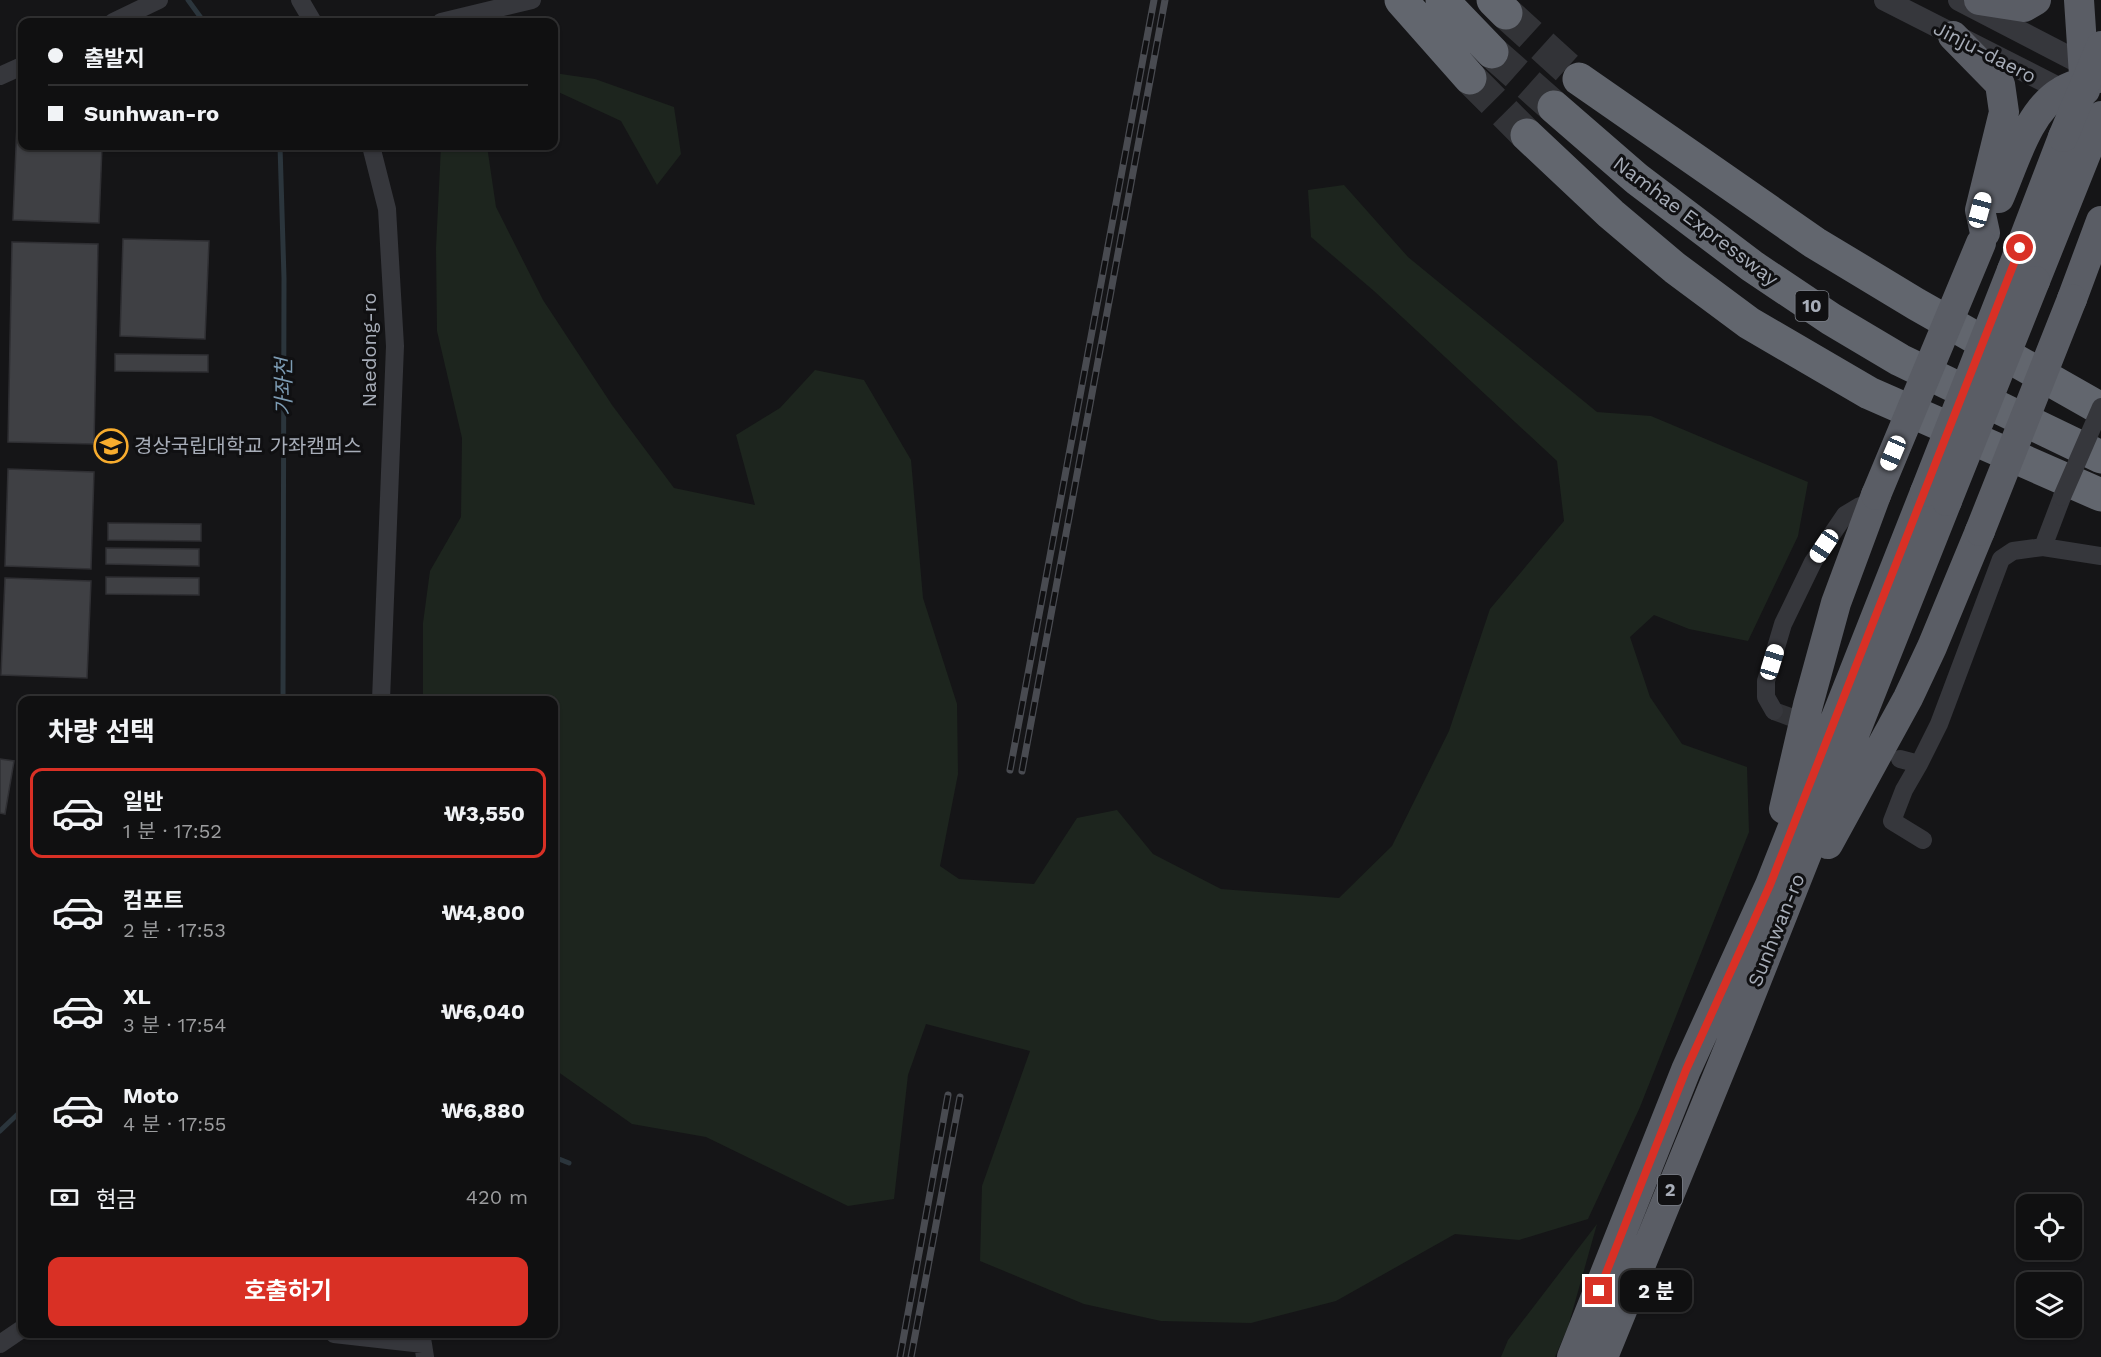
<!DOCTYPE html>
<html lang="ko">
<meta charset="utf-8">
<style>
body{margin:0;font-family:"Work Sans","Noto Sans KR",sans-serif;background:#19191a;color:#f1f3f6;height:100vh;display:flex;flex-direction:column;font-size:22px;white-space:nowrap}
*{box-sizing:border-box;margin:0}
p{font-size:20px;color:#9c9d9f}
.icon{flex:none;width:33px;height:33px;fill:none;stroke:currentColor;stroke-width:2;stroke-linecap:round;stroke-linejoin:round}
.map{position:relative;flex:1;overflow:hidden}
.side{position:absolute;left:18px;top:696px;width:540px;height:642px;display:flex;flex-direction:column;background:#101011;border-radius:12px;box-shadow:0 2px 4px #0004,0 0 0 2px #303031}
.side>*{flex:none}
.top-card{position:absolute;left:18px;top:18px;width:540px;height:132px;border-radius:12px;box-shadow:0 2px 4px #0004,0 0 0 2px #303031;display:grid;align-content:center;height:132px;padding:0 30px;background:#101011}
.tools{position:absolute;left:2016px;top:1194px;display:grid;gap:12px}
.tools a{display:grid;place-items:center;width:66px;height:66px;border-radius:12px;background:#101011;box-shadow:0 2px 4px #0004,0 0 0 2px #303031;font-size:30px}
.end{position:absolute;width:27px;height:27px;margin:-14px;border:8px solid #d93025;background:#fff;box-shadow:0 0 0 3px #fff}
.from{border-radius:50%}
.bubble{position:absolute;height:42px;border-radius:12px;background:#101011;box-shadow:0 2px 4px #0004,0 0 0 2px #303031;font-size:20px;font-weight:700;line-height:42px;text-align:center}
.car{position:absolute;width:18px;height:36px;margin:-18px -9px;border-radius:8px;box-shadow:0 0 4px 2px #0007;background:linear-gradient(#fff 24%,#345 0 40%,#fff 0 76%,#345 0 86%,#fff 0)}
.top-card b{display:flex;align-items:center;gap:21px;height:57px;font-size:22px}
.top-card b+b{border-top:2px solid #303031}
.top-card i{width:15px;height:15px;background:#f1f3f6}
ul{padding:0;list-style:none}
li{display:flex;align-items:center;gap:18px;height:90px;margin:0 12px 9px;padding:0 18px;border:3px solid transparent;border-radius:12px}
li div{flex:1}
li b{display:block;font-size:22px}
li em{font-style:normal;font-weight:700}
li.selected{border-color:#d93025}
li>.icon{width:54px;height:54px;stroke-width:1.5}
h2{padding:0 30px;font-size:27px;line-height:72px}
.pay{display:flex;align-items:center;gap:15px;height:66px;padding:0 30px;font-size:22px}
.pay p{margin-inline-start:auto}
.button{display:flex;gap:12px;margin-top:auto;padding:12px 30px}
.button a{flex:1;height:69px;border-radius:12px;background:#d93025;color:#fff;font-size:24px;font-weight:700;line-height:69px;text-align:center}
.map>svg:first-child{display:block}
</style>
<div class="map">
<svg width="2101" height="1357" viewBox="0 0 2101 1357">
<rect width="100%" height="100%" fill="#151517"/>
<path fill="#1d251e" d="M554 73 595 79 674 107 681 154 657 185 621 121 554 90Z
M441 146H487L496 207 543 300 612 405 674 488 755 505 736 435 780 408 815 370 864 380 911 460 923 598 957 704 958 774 940 866 959 879 1034 884 1077 818 1117 810 1153 854 1221 889 1339 898 1392 846 1449 731 1490 609 1564 521 1557 461 1374 291 1311 237 1308 190 1344 185 1408 257 1597 412 1651 416 1808 482 1798 536 1748 641 1689 629 1654 615 1630 637 1650 697 1682 744 1747 767 1749 832 1640 1107 1588 1219 1519 1240 1455 1234 1336 1301 1251 1323 1161 1321 1084 1304 980 1261 982 1186 1030 1051 926 1024 908 1075 894 1199 848 1206 706 1137 632 1124 554 1069V700H423V623L430 571 461 517 462 438 437 331 436 248Z
M1597 1224 1568 1327 1555 1357H1501L1508 1340Z"/>
<g fill="none" stroke-linecap="round" stroke-linejoin="round">
<path stroke="#2b353c" stroke-width="5" d="M188 0 204 22
M280 146 284 278 283 700
M0 1131 22 1110
M554 1157 569 1163"/>
</g>
<path fill="#3f4044" stroke="#2f2f33" stroke-width="1.5" d="M17 123H22V146H102L99 223 13 220Z
M123 239 209 241 205 339 120 336Z
M12 242 98 244 94 444 8 442Z
M115 354 208 355V372L115 371Z
M8 469 94 472 91 569 5 566Z
M108 523 201 524V541L108 540Z
M106 548 199 549V566L106 564Z
M106 577 199 578V595L106 594Z
M5 578 91 581 87 678 1 675Z
M0 759 14 761 5 814 0 813Z"/>
<g fill="none" stroke-linecap="round" stroke-linejoin="round">
<path stroke="#323337" stroke-width="18" stroke-dasharray="18 9" stroke-linecap="butt" d="M1774 711 1812 725"/>
<path stroke="#323337" stroke-width="33" stroke-dasharray="33 16" stroke-linecap="butt" d="M1506 13 1579 79
M1492 52 1554 107
M1470 78 1527 135"/>
<path stroke="#36373c" stroke-width="18" d="M300 0 313 22
M113 22 159 0
M441 22 532 0
M0 76 22 66
M371 146 387 209 395 346 381 700
M2043 547 2101 556
M1774 711 1766 697V681L1783 624 1813 562 1845 515 1860 506 1873 502
M1900 759 1919 764
M1923 840 1892 821 1904 790 1919 764 1939 724 2001 559 2013 551 2043 547 2062 497
M334 1334 423 1344 425 1357
M0 1344 22 1329"/>
<path stroke="#36373c" stroke-width="22" d="M1885 0 2074 96
M1959 0 2094 70"/>
<path stroke="#5a5d65" stroke-width="30" d="M1979 0 2024 7 2036 0
M2079 0 2085 90
M1953 36 2000 84 2004 112 1980 210 1985 233
M1999 198C2014 164 2028 110 2062 91 2073 84 2088 81 2101 77
M2012 270 2063 137
M2035 281 2101 116
M2072 299 2101 221
M1784 809 1808 705 1836 603 1876 495
M1828 844 1908 698 1932 647 1980 531
M1572 1357 1686 1070 1770 885 1925 492
M1603 1357 1739 1024 1947 501"/>
<path stroke="#62666e" stroke-width="33" d="M1401 0 1470 78
M1442 0 1492 52
M1493 0 1506 13
M1579 79 1815 243 1916 304 2101 409
M1554 107 1637 179 1752 266 1831 319 1900 360 2101 457
M1527 135 1611 214 1675 268 1749 323 1869 393 2101 495"/>
<g stroke="#494b51" stroke-width="7">
<path id="rail" d="M1010 770 1154 0
M1022 771 1165 0
M900 1357 948 1095
M911 1357 960 1097"/>
</g>
<use href="#rail" stroke="#101012" stroke-width="4.5" stroke-dasharray="14" stroke-linecap="butt"/>
<path stroke="#36373c" stroke-width="18" d="M2062 497 2101 407"/>
<path stroke="#5a5d65" stroke-width="30" d="M2063 137 2101 46
M1925 492 2012 270
M1876 495 1981 243
M1947 501 2035 281
M1980 531 2072 299"/>
</g>
<g fill="none" stroke-linecap="round" stroke-linejoin="round">
<path stroke="#d93025" stroke-width="8" d="M1599 1291 1686 1070 1770 885 2020 248"/>
</g>
<defs>
<g id="university-ring" transform="scale(1.725)"><circle r="9.5" fill="#101012" stroke="#f7ac2e" stroke-width="1.5"/><path d="M0-5L7-2L0 1L-7-2ZM-4 1L0 2.5L4 1V4Q0 6-4 4Z" fill="#f7ac2e"/></g>
</defs>
<g fill-rule="evenodd">
<use href="#university-ring" x="111" y="446"/>
</g>
<g text-anchor="middle" stroke-width="6" stroke-linejoin="round" paint-order="stroke">
<g fill="#101012" stroke="#7a7e86" stroke-width="1.5">
<rect x="1795.5" y="291" width="33" height="30" rx="4.5"/>
<rect x="1658" y="1175" width="24" height="30" rx="4.5"/>
</g>
<g font-size="18" font-weight="bold" fill="#a7adb8">
<text x="1812" y="312">10</text>
<text x="1670" y="1196">2</text>
</g>
<g font-size="20" fill="#a7adb8" stroke="#101012">
<text transform="translate(1985 52) rotate(27)" y="7">Jinju-daero</text>
<text transform="translate(1696 221) rotate(37)" y="7">Namhae Expressway</text>
<text transform="translate(369 350) rotate(-90)" y="7">Naedong-ro</text>
<text transform="translate(1776 930) rotate(-68)" y="7">Sunhwan-ro</text>
</g>
<g font-size="20" fill="#a7adb8" stroke="#101012" text-anchor="start">
<text x="134" y="453">경상국립대학교 가좌캠퍼스</text>
</g>
<g font-size="21" font-style="italic" fill="#7d9cb4" stroke="#101012">
<text transform="translate(284 387) rotate(-90)" y="7">가좌천</text>
</g>
</g>
</svg>
<div class="tools">
<a><svg class="icon" aria-label="locate" viewBox="0 0 24 24"><circle cx="12" cy="12" r="6"/><path d="M12 2v4M12 18v4M2 12h4M18 12h4"/></svg></a>
<a><svg class="icon" aria-label="layers" viewBox="0 0 24 24"><path d="M12 4l9 5-9 5-9-5zM3 14l9 5 9-5"/></svg></a>
</div>
<i class="end from" style="left:2020px;top:248px"></i>
<i class="end" style="left:1599px;top:1291px"></i>
<div class="bubble" style="left:1620px;top:1270px;width:72px">2 분</div>
<i class="car" style="left:1980px;top:210px;rotate:15deg"></i>
<i class="car" style="left:1893px;top:453px;rotate:203deg"></i>
<i class="car" style="left:1824px;top:546px;rotate:214deg"></i>
<i class="car" style="left:1772px;top:662px;rotate:17deg"></i>
<div class="top-card">
<b><i class="from"></i>출발지</b>
<b><i></i>Sunhwan-ro</b>
</div>
<section class="side">
<h2>차량 선택</h2>
<ul>
<li class="selected"><svg class="icon" aria-label="car" viewBox="0 0 24 24"><path d="M5 17H2v-5l4-1 3-4h7l3 4 3 1v5h-3M9 17h6M6 11h13"/><circle cx="7" cy="17" r="2"/><circle cx="17" cy="17" r="2"/></svg><div><b>일반</b><p>1 분 · 17:52</p></div><em>₩3,550</em></li>
<li><svg class="icon" aria-label="car" viewBox="0 0 24 24"><path d="M5 17H2v-5l4-1 3-4h7l3 4 3 1v5h-3M9 17h6M6 11h13"/><circle cx="7" cy="17" r="2"/><circle cx="17" cy="17" r="2"/></svg><div><b>컴포트</b><p>2 분 · 17:53</p></div><em>₩4,800</em></li>
<li><svg class="icon" aria-label="car" viewBox="0 0 24 24"><path d="M5 17H2v-5l4-1 3-4h7l3 4 3 1v5h-3M9 17h6M6 11h13"/><circle cx="7" cy="17" r="2"/><circle cx="17" cy="17" r="2"/></svg><div><b>XL</b><p>3 분 · 17:54</p></div><em>₩6,040</em></li>
<li><svg class="icon" aria-label="car" viewBox="0 0 24 24"><path d="M5 17H2v-5l4-1 3-4h7l3 4 3 1v5h-3M9 17h6M6 11h13"/><circle cx="7" cy="17" r="2"/><circle cx="17" cy="17" r="2"/></svg><div><b>Moto</b><p>4 분 · 17:55</p></div><em>₩6,880</em></li>
</ul>
<div class="pay"><svg class="icon" aria-label="cash" viewBox="0 0 24 24"><path d="M3 7h18v10H3z"/><circle cx="12" cy="12" r="2"/></svg>현금<p>420 m</p></div>
<div class="button"><a>호출하기</a></div>
</section>
</div>
